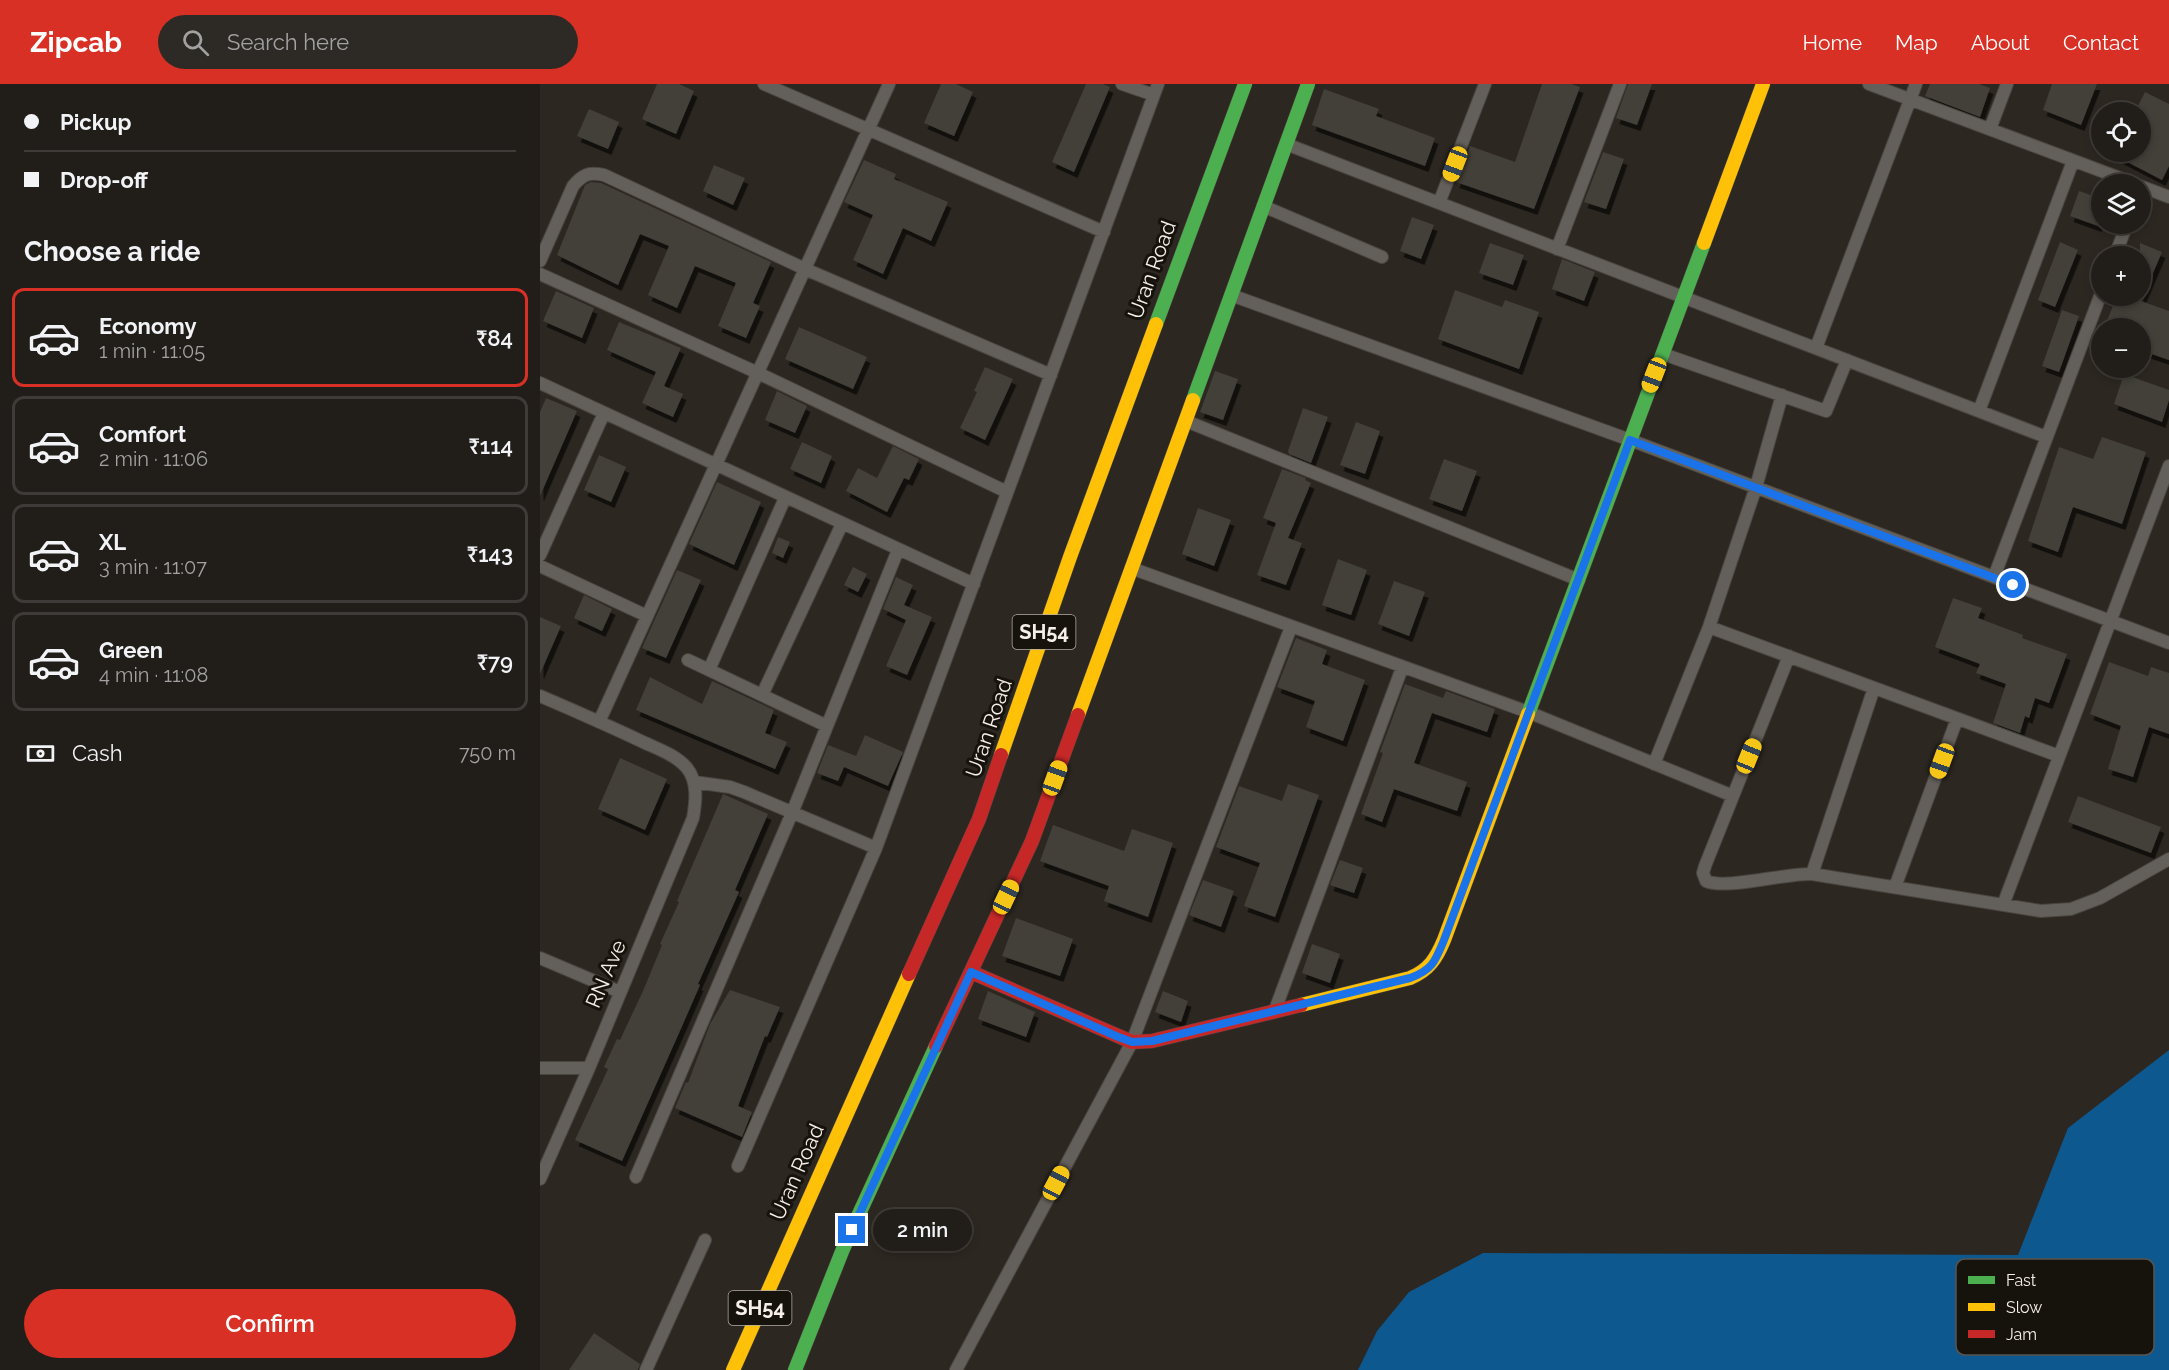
<!DOCTYPE html>
<meta charset="utf-8">
<style>
body{margin:0;font-family:Raleway,sans-serif;background:#2d2a26;color:#f1f3f6;height:100vh;display:flex;flex-direction:column;font-size:22px;white-space:nowrap}
*{box-sizing:border-box;margin:0}
p{font-size:20px;color:#a2a2a2}
.icon{flex:none;width:33px;height:33px;fill:none;stroke:currentColor;stroke-width:2;stroke-linecap:round;stroke-linejoin:round}
.map{position:relative;flex:1;overflow:hidden}
.details{display:flex;flex-direction:column;background:#211d19;width:540px}
.details>*{flex:none}
.top-card{display:grid;align-content:center;height:132px;padding:0 24px;background:#211d19}
.controls{position:absolute;left:1551px;top:18px;display:grid;gap:12px}
.controls a{display:grid;place-items:center;width:60px;height:60px;border-radius:50%;background:#211d19;box-shadow:0 3px 9px #0003,0 0 0 2px #3e3b38;font-size:30px}
.end{position:absolute;width:27px;height:27px;margin:-14px;border:8px solid #1a73e8;background:#fff;box-shadow:0 0 0 3px #fff}
.from{border-radius:50%}
.bubble{position:absolute;height:42px;border-radius:21px;background:#211d19;box-shadow:0 3px 9px #0003,0 0 0 2px #3e3b38;font-size:20px;font-weight:600;line-height:42px;text-align:center}
.car{position:absolute;width:18px;height:36px;margin:-18px -9px;border-radius:8px;box-shadow:0 0 4px 2px #0007;background:linear-gradient(#f5c518 24%,#345 0 40%,#f5c518 0 76%,#345 0 86%,#f5c518 0)}
.top-card b{display:flex;align-items:center;gap:21px;height:57px;font-size:22px}
.top-card b+b{border-top:2px solid #3e3b38}
.top-card i{width:15px;height:15px;background:#f1f3f6}
ul{padding:0;list-style:none}
li{display:flex;align-items:center;gap:18px;height:99px;margin:0 12px 9px;padding:0 12px;border:3px solid #3e3b38;border-radius:12px}
li div{flex:1}
li b{display:block;font-size:22px}
li em{font-style:normal;font-weight:600}
li.current{border-color:#d93025}
li>.icon{width:54px;height:54px;stroke-width:1.5}
h2{padding:0 24px;font-size:27px;line-height:72px}
.pay{display:flex;align-items:center;gap:15px;height:66px;padding:0 24px;font-size:22px}
.pay p{margin-inline-start:auto}
.action{display:flex;gap:12px;margin-top:auto;padding:12px 24px}
.action a{flex:1;height:69px;border-radius:36px;background:#d93025;color:#fff;font-size:24px;font-weight:600;line-height:69px;text-align:center}
header{display:flex;align-items:center;gap:36px;box-sizing:border-box;height:84px;padding:0 30px;background:#d93025;color:#fff}
header strong{font-size:28px}
nav{display:flex;gap:33px;margin-inline-start:auto;font-size:21px}
.search{width:420px;height:54px;background:#2d2a26;display:flex;align-items:center;gap:15px;box-sizing:border-box;padding:0 21px;border-radius:33px;color:#a2a2a2;font-size:22px}
main{display:flex;flex:1;min-height:0}
.map>svg:first-child{display:block}
</style>
<header>
<strong>Zipcab</strong>
<div class="search"><svg class="icon" aria-label="search" viewBox="0 0 24 24"><circle cx="10" cy="10" r="6"/><path d="M15 15l6 6"/></svg>Search here</div>
<nav><a>Home</a><a>Map</a><a>About</a><a>Contact</a></nav>
</header>
<main>
<section class="details">
<div class="top-card">
<b><i class="from"></i>Pickup</b>
<b><i></i>Drop-off</b>
</div>
<h2>Choose a ride</h2>
<ul>
<li class="current"><svg class="icon" aria-label="car" viewBox="0 0 24 24"><path d="M5 17H2v-5l4-1 3-4h7l3 4 3 1v5h-3M9 17h6M6 11h13"/><circle cx="7" cy="17" r="2"/><circle cx="17" cy="17" r="2"/></svg><div><b>Economy</b><p>1 min · 11:05</p></div><em>₹84</em></li>
<li><svg class="icon" aria-label="car" viewBox="0 0 24 24"><path d="M5 17H2v-5l4-1 3-4h7l3 4 3 1v5h-3M9 17h6M6 11h13"/><circle cx="7" cy="17" r="2"/><circle cx="17" cy="17" r="2"/></svg><div><b>Comfort</b><p>2 min · 11:06</p></div><em>₹114</em></li>
<li><svg class="icon" aria-label="car" viewBox="0 0 24 24"><path d="M5 17H2v-5l4-1 3-4h7l3 4 3 1v5h-3M9 17h6M6 11h13"/><circle cx="7" cy="17" r="2"/><circle cx="17" cy="17" r="2"/></svg><div><b>XL</b><p>3 min · 11:07</p></div><em>₹143</em></li>
<li><svg class="icon" aria-label="car" viewBox="0 0 24 24"><path d="M5 17H2v-5l4-1 3-4h7l3 4 3 1v5h-3M9 17h6M6 11h13"/><circle cx="7" cy="17" r="2"/><circle cx="17" cy="17" r="2"/></svg><div><b>Green</b><p>4 min · 11:08</p></div><em>₹79</em></li>
</ul>
<div class="pay"><svg class="icon" aria-label="cash" viewBox="0 0 24 24"><path d="M3 7h18v10H3z"/><circle cx="12" cy="12" r="2"/></svg>Cash<p>750 m</p></div>
<div class="action"><a>Confirm</a></div>
</section>
<div class="map">
<svg width="1629" height="1286" viewBox="0 0 1629 1286">
<defs>
<filter id="shadow"><feDropShadow dx="3.5" dy="6" stdDeviation="0" flood-color="#0009"/></filter>
</defs>
<rect width="100%" height="100%" fill="#2c2721"/>
<path fill="#0d588f" d="M1629 966V1286H818L837 1247 869 1208 943 1169 1478 1171 1528 1044Z"/>
<path fill="#433f39" filter="url(#shadow)" d="M117 0H139L154 7 136 50 102 35Z
M401 0H416L433 8 414 52 384 39Z
M546 0H563L570 3 534 88 512 78Z
M1002 0H1031L1040 3 994 125 916 98 930 62 975 78Z
M1088 0H1112L1097 41 1076 34Z
M1390 0H1439L1450 4 1440 33 1385 12Z
M1512 0H1557L1541 41 1503 26Z
M784 5 839 25 836 32 895 54 885 82 772 41Z
M1605 8 1629 20V82L1622 96 1568 68H1600V28H1595Z
M49 25 79 38 68 65 37 52Z
M1063 68 1084 75 1066 125 1044 118Z
M324 76 356 90 354 95 408 118 391 157 363 144 343 190 313 176 333 131 304 118Z
M174 81 205 94 193 121 163 107Z
M51 98 61 99 231 178 213 219 220 222 206 254 178 242 196 199 155 182 137 224 108 211 129 162 100 150 78 201 17 171 45 101Z
M1539 107 1562 115V132L1558 142 1530 132Z
M872 133 894 141 881 175 860 167Z
M1520 158 1538 166 1515 223 1498 216Z
M950 159 984 171 973 201 939 189Z
M1600 159 1622 168 1601 217 1629 227V276L1600 266V244H1564L1577 212H1600Z
M1022 175 1055 188 1044 217 1012 205Z
M915 206 962 223 965 216 999 228 979 285 898 255Z
M16 207 54 224 42 254 3 237Z
M1522 226 1539 232 1519 288 1502 282Z
M79 238 141 264 124 302 143 310 133 333 102 319 116 288 67 266Z
M259 243 327 273 313 305 245 275Z
M445 283 473 295 445 356 420 344 437 308 434 307Z
M675 287 698 295 683 336 660 328Z
M1584 290 1629 306V316L1622 338 1574 320Z
M237 307 267 322 255 349 225 336Z
M6 314 37 327 0 412V328Z
M763 324 788 333 771 379 749 370 748 367Z
M816 338 840 347 825 390 800 381Z
M1562 353 1606 368 1582 440 1533 423 1518 468 1488 457 1519 363 1553 375Z
M262 358 292 372 281 399 250 385Z
M353 362 379 375 369 396 364 394 347 428 306 407 318 384 337 394Z
M59 371 86 383 71 418 44 406Z
M904 375 937 387 922 427 889 415Z
M742 385 766 394 765 396 771 399 748 454 762 459 746 501 717 491 736 439 723 434Z
M177 398 221 418 194 481 149 460Z
M658 424 691 436 674 482 642 470Z
M238 453 250 458 243 474 232 469Z
M798 475 827 486 811 531 782 521Z
M313 483 327 490 318 508 304 501Z
M137 486 161 496 126 574 102 564Z
M356 493 373 501 364 521 392 533 367 591 346 582 366 536 343 525Z
M854 497 885 508 869 552 838 540Z
M44 511 72 525 62 547 34 534Z
M1413 514 1442 524 1438 534 1483 551 1482 554 1527 570 1509 619 1495 614 1489 634 1485 632 1480 649 1453 639 1466 600 1436 589 1440 580 1395 563Z
M0 533 21 542 0 590Z
M756 554 787 566 782 580 825 596 803 657 766 643 775 617 737 603Z
M1569 578 1608 592 1611 583 1629 589V650L1609 643 1593 693 1568 685 1581 642 1550 630Z
M110 593 162 620 172 597 234 626 225 649 247 658 235 685 96 626Z
M865 600 903 614 906 607 955 625 947 648 892 629 874 679 927 698 917 727 854 705 842 738 821 730 843 669 840 668Z
M325 651 363 668 348 702 304 683 298 697 277 689 288 661 316 672Z
M80 674 127 695 105 746 58 725Z
M748 700 779 711 735 833 704 822 720 779 676 763 699 702 742 717Z
M183 710 228 730 195 806 199 808 158 900 160 901 143 940 82 1077 35 1056 68 985 64 983 77 955 80 956 103 907 122 861 120 860 139 818 137 817Z
M1538 712 1621 743 1611 769 1528 738Z
M513 741 584 767 592 745 633 759 608 833 564 817 569 802 500 777Z
M800 776 823 784 814 809 790 801Z
M663 796 694 807 681 843 649 831Z
M476 834 533 855 520 892 462 872Z
M772 860 800 870 790 899 762 889Z
M190 906 240 923 227 953 225 952 198 1022 212 1028 202 1053 135 1024 146 998 148 999 170 940Z
M448 907 495 928 486 953 438 935Z
M623 907 648 917 641 938 615 928Z
M54 1249 100 1280 98 1286H29Z"/>
<g fill="none" stroke-linecap="round" stroke-linejoin="round">
<g stroke="#49453f" stroke-width="14">
<path id="street" d="M224 0 564 148
M582 0 614 11
M1329 0 1596 100
M1450 45 1467 0
M746 60 1506 353
M1600 102 1629 113
M899 119 945 0
M723 122 842 173
M1017 165 1080 0
M1575 172 1587 140
M0 177 33 102C43 90 49 88 64 91L265 185 511 291
M0 190 218 289 467 408
M691 211 1090 356 1629 559
M1276 264 1376 0
M1123 270 1286 327 1307 276
M0 299 434 500
M1439 327 1533 77
M646 337 1039 496
M0 471 64 329
M0 482 107 532
M591 484 988 628 1193 712
M1454 493 1562 207
M1169 543 1519 672
M1249 572 1165 782 1163 789 1166 797C1186 806 1245 789 1272 790L1501 827 1531 825 1560 814 1629 775
M148 576 287 642
M169 586 245 414
M222 611 302 440
M0 612C35 627 69 642 103 658 118 665 136 671 147 684 158 698 156 717 153 734L49 984 0 1095
M59 638 349 0
M1114 680 1169 543 1216 403 1242 311
M154 698 190 703 204 708 336 764
M1272 790 1334 604
M1355 803 1417 635
M1463 821 1629 382
M0 874 80 908
M735 926 862 584
M0 984H49
M198 1082 336 764 618 0
M96 1093 252 729 358 466
M106 1286 165 1156
M416 1286 592 958 751 543"/>
</g>
<g stroke="#49453f" stroke-width="15">
<path id="fast" d="M616 240 705 0
M653 316 768 0
M988 630 1164 159
M255 1286 303 1165 396 962"/>
</g>
<g stroke="#49453f" stroke-width="15">
<path id="slow" d="M1164 159 1223 0
M538 631 653 316
M461 671 530 473 616 240
M761 921 870 894C889 886 896 875 904 856L988 630
M193 1286 369 890"/>
</g>
<g stroke="#49453f" stroke-width="15">
<path id="jam" d="M431 888 592 958 612 957 761 921
M369 890 439 735 461 671
M396 962 492 757 538 631"/>
</g>
<use href="#street" stroke="#635f5a" stroke-width="12"/>
<use href="#fast" stroke="#4caf50" stroke-width="14"/>
<use href="#slow" stroke="#ffc107" stroke-width="14"/>
<use href="#jam" stroke="#c62828" stroke-width="14"/>
</g>
<g fill="none" stroke-linecap="round" stroke-linejoin="round">
<path stroke="#1a73e8" stroke-width="8" d="M312 1146 431 888 576 952 592 958 612 957 870 894C892 886 895 878 904 856L1090 356 1473 501"/>
</g>
<g text-anchor="middle" stroke-width="6" stroke-linejoin="round" paint-order="stroke">
<g fill="#16120c" stroke="#b2ada5" stroke-width="1.5">
<rect x="472.5" y="531" width="63" height="34" rx="4.5"/>
<rect x="188.5" y="1207" width="63" height="34" rx="4.5"/>
</g>
<g font-size="20" font-weight="bold" fill="#f5efe7">
<text x="504" y="555">SH54</text>
<text x="220" y="1231">SH54</text>
</g>
<g font-size="21" fill="#f5efe7" stroke="#16120c">
<text transform="translate(612 186) rotate(-70)" y="7">Uran Road</text>
<text transform="translate(449 644) rotate(-71)" y="7">Uran Road</text>
<text transform="translate(66 890) rotate(-67)" y="7">RN Ave</text>
<text transform="translate(257 1088) rotate(-66)" y="7">Uran Road</text>
</g>
</g>
<rect x="1416" y="1175" width="198" height="96" rx="9" fill="#16120c" stroke="#59544e" stroke-width="1.5"/>
<rect x="1428" y="1192" width="27" height="8" fill="#4caf50"/>
<rect x="1428" y="1219" width="27" height="8" fill="#ffc107"/>
<rect x="1428" y="1246" width="27" height="8" fill="#c62828"/>
<g font-size="16" fill="#f5efe7">
<text x="1466" y="1202">Fast</text>
<text x="1466" y="1229">Slow</text>
<text x="1466" y="1256">Jam</text>
</g>
</svg>
<div class="controls">
<a><svg class="icon" aria-label="locate" viewBox="0 0 24 24"><circle cx="12" cy="12" r="6"/><path d="M12 2v4M12 18v4M2 12h4M18 12h4"/></svg></a>
<a><svg class="icon" aria-label="layers" viewBox="0 0 24 24"><path d="M12 4l9 5-9 5-9-5zM3 14l9 5 9-5"/></svg></a>
<a>+</a>
<a>−</a>
</div>
<i class="end from" style="left:1473px;top:501px"></i>
<i class="end" style="left:312px;top:1146px"></i>
<div class="bubble" style="left:333px;top:1125px;width:99px">2 min</div>
<i class="car" style="left:915px;top:80px;rotate:201deg"></i>
<i class="car" style="left:1114px;top:291px;rotate:201deg"></i>
<i class="car" style="left:1209px;top:672px;rotate:22deg"></i>
<i class="car" style="left:1402px;top:677px;rotate:200deg"></i>
<i class="car" style="left:515px;top:694px;rotate:20deg"></i>
<i class="car" style="left:466px;top:813px;rotate:25deg"></i>
<i class="car" style="left:516px;top:1099px;rotate:28deg"></i>
</div>
</main>
